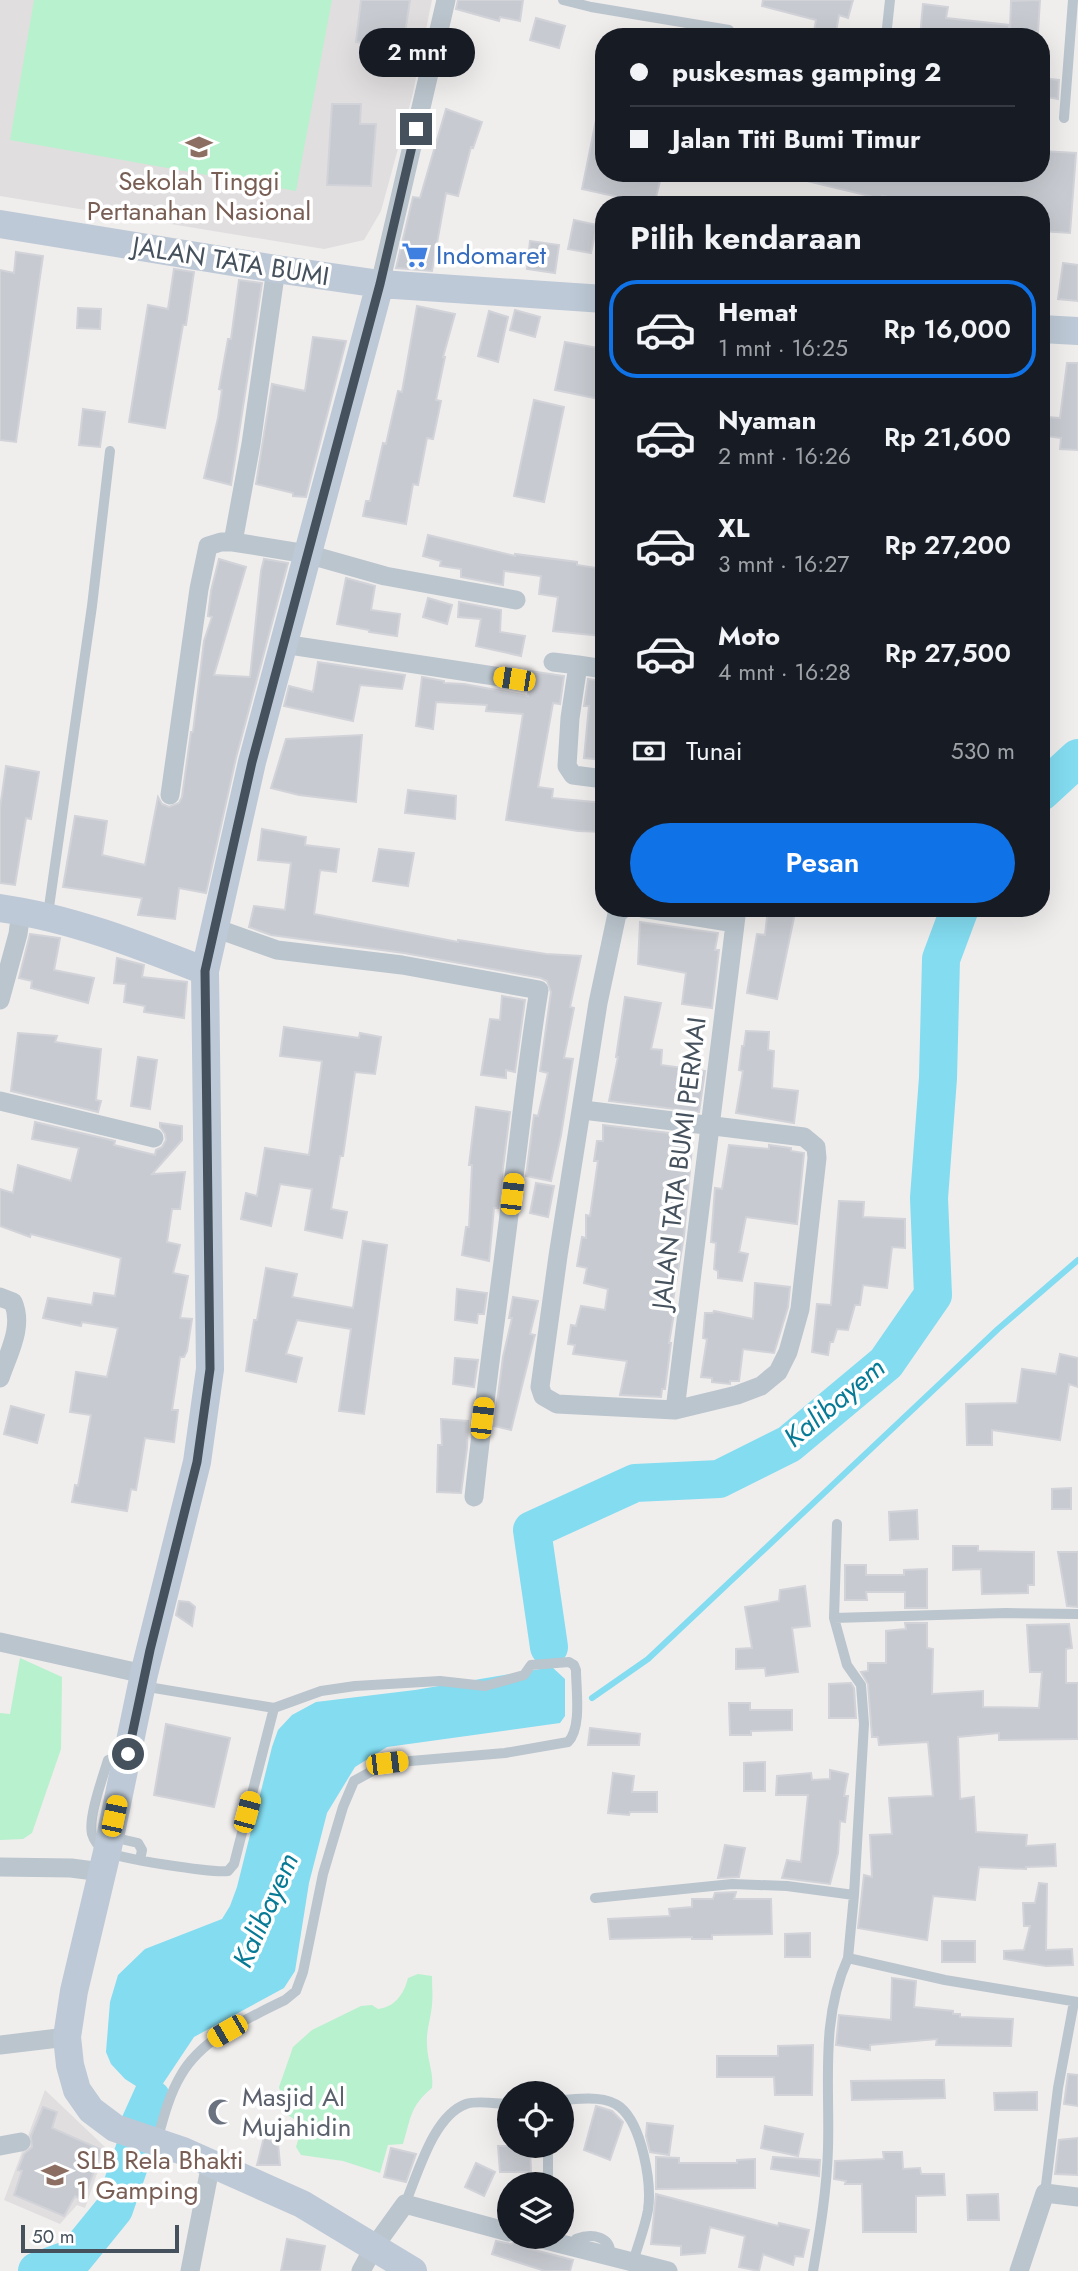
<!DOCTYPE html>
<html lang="id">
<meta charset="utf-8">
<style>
body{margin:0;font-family:Jost,sans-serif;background:#242831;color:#f1f3f6;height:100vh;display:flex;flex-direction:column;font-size:26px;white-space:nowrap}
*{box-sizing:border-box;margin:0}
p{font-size:23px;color:#9ea1a6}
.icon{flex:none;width:38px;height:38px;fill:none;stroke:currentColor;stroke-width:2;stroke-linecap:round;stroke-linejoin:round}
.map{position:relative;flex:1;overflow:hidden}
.side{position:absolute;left:595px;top:196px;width:455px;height:721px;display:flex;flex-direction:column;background:#171b24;border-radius:28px;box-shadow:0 7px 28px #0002}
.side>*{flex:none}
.banner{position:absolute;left:595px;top:28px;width:455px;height:154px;border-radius:28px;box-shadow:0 7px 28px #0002;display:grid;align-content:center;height:154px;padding:0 35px;background:#171b24}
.buttons{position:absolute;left:497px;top:2081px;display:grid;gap:14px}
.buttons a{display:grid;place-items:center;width:77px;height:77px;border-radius:50%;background:#171b24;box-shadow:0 7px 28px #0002;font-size:35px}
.scale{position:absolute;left:21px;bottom:18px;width:158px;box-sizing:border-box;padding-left:7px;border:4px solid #45515c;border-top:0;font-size:19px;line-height:24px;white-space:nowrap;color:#45515c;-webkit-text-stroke:5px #fff;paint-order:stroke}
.end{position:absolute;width:32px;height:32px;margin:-16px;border:9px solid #45515c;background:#fff;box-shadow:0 0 0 4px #fff}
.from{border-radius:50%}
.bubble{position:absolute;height:49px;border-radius:24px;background:#171b24;box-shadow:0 7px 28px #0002;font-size:23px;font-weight:600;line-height:49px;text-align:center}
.car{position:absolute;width:21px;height:42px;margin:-21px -10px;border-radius:9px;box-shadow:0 0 5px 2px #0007;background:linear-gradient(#f5c518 24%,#345 0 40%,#f5c518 0 76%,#345 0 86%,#f5c518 0)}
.banner b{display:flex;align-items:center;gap:24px;height:66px;font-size:26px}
.banner b+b{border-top:2px solid #363941}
.banner i{width:18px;height:18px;background:#f1f3f6}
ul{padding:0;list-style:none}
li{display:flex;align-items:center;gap:21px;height:98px;margin:0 14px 10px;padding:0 21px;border:4px solid transparent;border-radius:28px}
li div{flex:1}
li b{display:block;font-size:26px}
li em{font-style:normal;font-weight:600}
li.selected{border-color:#1072e7}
li>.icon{width:63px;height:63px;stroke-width:1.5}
h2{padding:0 35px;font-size:32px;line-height:84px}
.pay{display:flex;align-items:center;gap:18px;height:77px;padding:0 35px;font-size:26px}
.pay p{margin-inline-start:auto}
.primary-button{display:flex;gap:14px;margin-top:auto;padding:14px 35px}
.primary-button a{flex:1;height:80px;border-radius:42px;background:#1072e7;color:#fff;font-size:28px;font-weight:600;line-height:80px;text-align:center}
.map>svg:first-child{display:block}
</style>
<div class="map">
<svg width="1078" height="2271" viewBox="0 0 1078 2271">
<rect width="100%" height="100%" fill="#f0eded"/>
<path fill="#e1dedf" d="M0 0H432L412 97 381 211 364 240 324 249 0 196Z
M45 2090 106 2148 85 2208 77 2205 60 2224 4 2200Z"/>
<path fill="#b8f1cd" d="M34 0H332L296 191 10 140Z
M20 1658 62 1677 61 1749 32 1833 23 1839 0 1840V1713L10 1714Z
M418 1974 432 1976C432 1986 433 1995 432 2005 431 2018 426 2030 427 2044 427 2060 434 2072 432 2088 410 2106 411 2118 403 2144L388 2145 380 2173 343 2161 301 2155 296 2147 301 2130 294 2119 286 2114 279 2087 293 2047 312 2030 361 2006 372 2005 378 2009C395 2007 404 1994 408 1978Z"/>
<path fill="#83dcf0" d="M552 1667 565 1679V1716L560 1723 387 1747 355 1767 327 1813 309 1883 295 1971 284 1988 194 2037 156 2094 150 2123 138 2143 122 2117 136 2086 125 2079 111 2064 106 2052 110 2002 118 1975 145 1949 222 1919 230 1906 237 1887 272 1747 278 1730 292 1715 316 1702 415 1690Z"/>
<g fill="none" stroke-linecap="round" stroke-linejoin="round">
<path stroke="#83dcf0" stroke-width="6" d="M592 1698 648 1659 998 1329 1078 1260"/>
<path stroke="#83dcf0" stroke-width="38" d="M1041 792 1078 758
M549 1647 532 1530 635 1483 719 1479 789 1444 886 1363 933 1295 929 1198 938 1078 941 959 960 908
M37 2271 75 2257 114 2209 152 2099"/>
</g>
<path fill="#c7cad0" stroke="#d1d3d9" stroke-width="2" d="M361 0H410L403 47 356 42Z
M458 0H523L520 21 500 17 499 21 456 9Z
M763 0H853L848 18 839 15 835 37H813L816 20 762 6Z
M1040 0 1038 32 1010 31 1011 1Z
M923 4 948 7 946 18 1009 25 1008 37H920Z
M536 18 565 26 559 48 530 40Z
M1041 78 1059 80 1058 99 1041 96Z
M332 104H361L360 124H376L371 186 327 185Z
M446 109 482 122 473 148 471 147 458 196 446 193 432 271 396 268 413 197 420 198Z
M596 120 604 121V173H662L654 205H636L637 201 582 189Z
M1042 151 1076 153 1070 233 1041 231V205H944L882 196V199L807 181 808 173H1041Z
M574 220 597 225 591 253 568 249Z
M530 241 559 245 555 273 527 269Z
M16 252 43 256 16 442 0 440V270L14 273Z
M1063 263 1078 265V301L1058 299Z
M174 269 194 272 186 325H183L165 428 129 422 148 305 168 309Z
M239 280 262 283 231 485 204 478 218 418 222 390 219 389 228 339H231Z
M417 306 455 314 443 357H445L436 400 441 401 433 439 427 438 418 485 413 484 406 524 363 516 366 501H370L383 443 386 444 398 391 402 392Z
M78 308 101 309 100 329 77 328Z
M515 310 540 317 535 337 510 330Z
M489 311 508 317 498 362 478 356Z
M313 337 346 341 306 497 293 496V493L256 484 272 384 305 391Z
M565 342 604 349V400L555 390Z
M1067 363H1078V450L1060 449 1061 438 1046 436 1048 417 1060 418Z
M534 400 564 407 544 502 514 496Z
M83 409 105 412 100 447 79 445Z
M428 535 515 556V554L577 562V565L597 568 596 585 604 586V615L601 636 553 631 558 597 539 594 541 576 504 571 503 585 461 577V569L440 566 441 561 423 556Z
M219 559 246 567 214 675 250 677 261 571 264 559 288 563 236 758 206 893 179 888 175 919 138 915 142 898 63 887 75 816 107 821 102 855 145 865 158 797 162 804 169 807 179 803 182 797 191 732H193L204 641 212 617 208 616 211 591Z
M346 578 375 586 371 610 400 614 397 636 369 632V630L337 624Z
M428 598 452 605 447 624 423 617Z
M459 602 501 610 500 632 525 636 521 656 476 646 481 619 458 617Z
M318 662 405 675 402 689 360 685 353 721 284 706 289 686 313 692Z
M530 671 564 676 560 704 553 703 538 787 553 789 552 798 604 803V832L578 831 506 820 523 714 486 711 487 705 436 702 433 729 416 726 422 677 444 681V683L464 684 528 696Z
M588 679 604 681V760L584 758 589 706H584Z
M362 735 356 802 299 795 271 788 286 739Z
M6 766 39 772 31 819 26 818 15 885 0 883V808Z
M408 790 456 796 455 819 405 813Z
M262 829 306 837 305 845 339 849 336 872 320 870 314 914 458 942V940L546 954 581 956 570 1007 574 1008 564 1058 573 1059 561 1135 551 1181 526 1176 534 1115 538 1116 548 1073 540 1071 551 992 547 981 541 978 404 953 271 935 249 927 254 906 285 910 291 863 258 860Z
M379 849 414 853 408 886 373 881Z
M768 908H796L777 999 747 993 757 934 765 935Z
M640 922 718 933 715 950H719L712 1008 682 1004 686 973 638 964Z
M30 934 60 938 54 970 94 978 88 1003 31 988 32 981 19 978Z
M117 958 144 965 142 977 187 982 184 1018 144 1012 145 1006 124 1002 126 984 114 983Z
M502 996 525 1000 515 1072 506 1070V1078L481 1075 490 1019 500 1020Z
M625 997 661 1003 651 1049 662 1050 661 1065 705 1071 699 1112 609 1101 618 1057H616Z
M284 1027 359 1038 360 1033 381 1037 375 1074 355 1072 343 1156H340L331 1209 347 1212 342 1238 305 1230 312 1189 280 1184 271 1226 241 1219 246 1193 257 1196 265 1148 309 1155 322 1061 280 1056Z
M746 1031 769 1032 768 1050 774 1051 772 1088 798 1091 794 1123 736 1113 743 1071 739 1070 742 1046H744Z
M18 1033 57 1036 55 1042 101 1049 96 1100 101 1101 98 1112 11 1091Z
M138 1057 157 1060 150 1109 131 1106Z
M476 1107 510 1112 498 1208H494L489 1261 462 1255 466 1227H469L472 1165H469Z
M35 1122 115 1141 114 1145 155 1155 156 1150 162 1147 166 1140 165 1134 160 1127V1123L182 1126V1140L152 1174 185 1172 180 1209H172L167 1242 180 1245 173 1273 188 1276 180 1318 192 1319 187 1351 184 1357H180L172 1410H178L174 1442 145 1438 136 1490 131 1489 127 1511 72 1502 75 1485 78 1486 91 1415 70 1412 76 1372 107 1377 118 1328 82 1322 81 1326 43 1318 48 1298 92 1305 94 1293 115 1296 121 1258 31 1234 30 1237 0 1226V1189L13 1193 18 1165 71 1181 79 1148 32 1139Z
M603 1125 693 1136 684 1236 672 1306 675 1307 669 1343H671L665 1389H662L661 1397 620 1395 627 1361 573 1354 575 1345 568 1344 571 1325 576 1326 581 1306 605 1310 608 1289 584 1283 587 1268 577 1266 582 1237 586 1238V1215L590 1216 598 1161H594L597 1141H603Z
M729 1145 769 1149V1145L791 1148V1151L804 1153 797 1224 746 1217 739 1252 748 1254 742 1281 718 1278V1271L714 1269 716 1243 711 1242 715 1188 722 1189Z
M536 1183 554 1186 548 1217 530 1213Z
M839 1201 864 1202 863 1217 905 1219V1248L892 1247 887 1288 863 1285 860 1305H855L848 1330 837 1329 833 1342H830L828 1355 812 1352 817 1304 831 1305Z
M363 1241 387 1245 364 1414 339 1411 351 1329 297 1320 286 1354 302 1358 296 1382 246 1371 254 1320H257L266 1268 297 1274 292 1297 353 1308Z
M755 1283 790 1287 788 1307 774 1353 743 1349 739 1381H730V1384L712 1382V1378L701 1377 707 1339 703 1338 705 1313H713L714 1311 753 1319Z
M457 1289 487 1293 484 1314H478L477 1323 455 1320Z
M513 1297 538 1301 530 1334 535 1335 534 1338 511 1430 494 1426 503 1357 512 1318H509Z
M1060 1354 1078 1358V1387L1069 1384 1060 1440 992 1430V1445H967L966 1404 1017 1403 1022 1369 1056 1374Z
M455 1358 478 1360 474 1387 453 1384Z
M11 1406 44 1415 37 1443 4 1434Z
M441 1419 468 1421 467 1448 461 1493 437 1492 438 1445H442Z
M1071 1488V1509H1052V1489Z
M917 1510 918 1539 890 1540 889 1512Z
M953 1546H978V1551L1034 1552V1585H1028V1593L982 1594 981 1569 953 1570Z
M1058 1552H1078V1607L1067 1606Z
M845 1565H866V1575H904V1570L927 1569V1608H905V1592H866L867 1600H845Z
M805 1586 810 1626 792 1628 798 1672 766 1676 765 1668 736 1669V1649L752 1648 745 1607 779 1601 780 1590Z
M179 1601 189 1602 195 1607 192 1626 176 1615Z
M905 1623H927V1648L933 1649 932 1694 983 1691V1707L1039 1708 1042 1672H1030L1027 1625 1069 1624 1072 1648 1066 1649V1683H1078V1739L999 1740V1733L958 1737 960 1799 974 1797 976 1832 1027 1835 1026 1846 1055 1844 1056 1866 1026 1867V1869L979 1867 975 1900 933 1896 927 1940 858 1928 864 1875 872 1877 870 1835 892 1834 889 1798 933 1796 928 1742 879 1745 878 1737H872L868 1684 861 1672 868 1671V1663H886V1631L906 1629Z
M851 1683 854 1688 856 1718H829V1684Z
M729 1703H750V1710H792V1730L751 1731V1735H730Z
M166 1724 230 1738 214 1807 154 1795Z
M590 1728 640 1734 639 1745H588Z
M765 1762V1791H744V1763Z
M830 1770 848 1774 844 1796H848L845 1822 840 1821 838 1853 830 1884 782 1878 787 1860 801 1862 808 1795H776L777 1776 811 1773 812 1780 830 1779Z
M613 1773 634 1776 632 1792H657V1812H630L629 1815 608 1813Z
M725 1845 745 1848 739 1877 718 1878Z
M1039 1883 1047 1884 1046 1950 1072 1949 1073 1965 1046 1966 1004 1959V1951L1024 1950 1030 1926H1024L1023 1903H1035Z
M736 1892 734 1899H771L772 1934 712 1935V1939H692V1937L610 1939 608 1919 670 1916 669 1909 692 1907V1899H713L715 1893Z
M810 1933V1957H785V1934Z
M942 1941H975V1962H942Z
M892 1978 916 1981 914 2007 953 2011V2014H960V2017L1013 2019 1011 2046 936 2045 937 2039 870 2045V2050L836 2045 839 2015 891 2020Z
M813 2045 812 2095H775L774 2077H717V2056H778V2046Z
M1068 2074 1078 2075V2106L1064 2104Z
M929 2080H944L945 2098 852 2100 851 2081Z
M1037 2092V2110H995L994 2093Z
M596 2106 612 2111 623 2122 610 2160 584 2150Z
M43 2107 57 2112 52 2128 102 2150 83 2200 75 2196 64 2216 14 2195 22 2171 18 2170 24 2154 32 2147 31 2136Z
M647 2123 673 2126 669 2155 650 2152 646 2136Z
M765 2126 803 2134 798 2156 761 2148Z
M264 2137 278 2143 280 2165H257Z
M1078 2138V2175L1055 2174 1059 2140Z
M498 2146H530L531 2172H500Z
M391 2148 416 2154 406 2182 384 2177Z
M883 2152H902L903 2169 920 2168 921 2174H944L945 2195 916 2196V2232H863L862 2184H845L846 2181 834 2179 835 2161 884 2159Z
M656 2157 679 2158V2163H737V2160L755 2159V2188L656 2189Z
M773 2157 820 2160 819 2176 771 2169Z
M476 2163 495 2172 484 2196 465 2187Z
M656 2194 778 2226 779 2223 809 2230 803 2257 795 2256 793 2265 763 2254 759 2271 739 2267 745 2236 710 2227 705 2253 681 2255V2246L651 2244Z
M998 2194 999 2220H968L967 2195Z
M287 2239 325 2246 320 2271H281Z
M518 2240 527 2248 573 2260 570 2271H545L492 2254 496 2241 511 2244Z"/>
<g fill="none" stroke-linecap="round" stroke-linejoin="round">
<path stroke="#bbc5cd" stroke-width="10" d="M563 0 591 7 729 30
M886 37 890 0
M1064 118 1073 0
M48 914 92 606 110 451
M834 1618 1006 1613 1078 1614
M142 1686 274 1708 321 1691 355 1686 440 1681 485 1686 524 1675 531 1665 569 1662 574 1665 576 1670C576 1690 582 1728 568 1742L505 1753 387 1763 354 1781 343 1807 323 1874 303 1972 296 1991 285 2000C249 2018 202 2038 181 2075 169 2095 163 2119 157 2141
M122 1754 108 1760C103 1777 88 1817 92 1834 94 1841 99 1847 105 1851 118 1859 213 1873 228 1871L234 1864 274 1708
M112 1837 138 1843 142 1850 140 1860
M595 1898 732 1884 787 1886 854 1895
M848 1958 945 1980 1078 2002
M562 2100C580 2099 605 2095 620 2107 642 2125 652 2183 648 2210 645 2227 638 2245 633 2262
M548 2184V2146
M1045 2193 1058 2088 1074 2002
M405 2204C418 2174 433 2116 466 2104 477 2100 497 2104 509 2104
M573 2247 576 2239C592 2233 612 2236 610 2256
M813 2271C820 2231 827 2189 828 2148 830 2084 820 2019 848 1958L854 1895 864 1724 861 1685 847 1665 834 1618 837 1524"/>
<path stroke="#bbc5cd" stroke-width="19" d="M380 284 446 0
M233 542 251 444 276 269
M283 644 514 679
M553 662 578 665
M604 669 578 665 570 718 567 766 573 775 604 779
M170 795 199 589 208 546 221 542H233L307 554 385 576 516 600
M642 908 735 923
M215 928 277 950 402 965 539 990C527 1062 520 1135 510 1207 498 1304 484 1400 474 1497
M0 1000 18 934 21 911
M0 1101 154 1138
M583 1110 804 1137 816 1147 817 1158 800 1309 788 1352 778 1372 761 1386 737 1395 675 1410 557 1404 543 1396 540 1387 558 1256 598 1003 617 914 624 908
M0 1297 13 1302C24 1327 8 1354 0 1378
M675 1410 737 908
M0 1642 144 1674
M0 1867 71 1868 102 1872
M0 2045 67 2037
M0 2146 21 2142
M530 2236 668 2271
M190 2271 211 2163
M361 2271 374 2247 405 2204 509 2232
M1019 2271 1045 2193 1078 2197"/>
<path stroke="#bdc9d6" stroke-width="28" d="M0 224 276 269 380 284 604 299
M380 284 252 762 205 971 210 1369 197 1462 144 1674 107 1852 74 1991 67 2037 70 2065 77 2090 91 2110 115 2128 183 2151 302 2204 413 2271
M1041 329 1078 331
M0 908C71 918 139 945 205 971"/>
</g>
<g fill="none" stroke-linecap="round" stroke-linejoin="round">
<path stroke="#45515c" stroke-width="9" d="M128 1754 150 1650 197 1462 210 1369 205 971 252 762 380 284 416 129"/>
</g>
<defs>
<g id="university-bare" transform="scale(2.1)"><path d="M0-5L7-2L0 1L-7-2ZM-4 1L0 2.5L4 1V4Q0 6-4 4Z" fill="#8d6e63" stroke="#fff" stroke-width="2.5" paint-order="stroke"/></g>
<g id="supermarket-bare" transform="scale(2.1)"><path d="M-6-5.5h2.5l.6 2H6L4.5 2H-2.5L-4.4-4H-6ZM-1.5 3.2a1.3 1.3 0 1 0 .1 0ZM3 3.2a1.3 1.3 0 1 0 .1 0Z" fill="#3f7fe0" stroke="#fff" stroke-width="2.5" paint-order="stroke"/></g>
<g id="mosque-bare" transform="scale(2.1)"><path d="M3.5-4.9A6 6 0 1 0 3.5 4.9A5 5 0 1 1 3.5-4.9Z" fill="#6b7280" stroke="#fff" stroke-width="2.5" paint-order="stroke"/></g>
<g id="school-bare" transform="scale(2.1)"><path d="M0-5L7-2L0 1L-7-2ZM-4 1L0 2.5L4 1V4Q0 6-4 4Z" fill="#8d6e63" stroke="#fff" stroke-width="2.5" paint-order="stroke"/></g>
</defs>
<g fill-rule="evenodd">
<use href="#university-bare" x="199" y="147"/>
<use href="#supermarket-bare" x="415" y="255"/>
<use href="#mosque-bare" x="221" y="2112"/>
<use href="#school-bare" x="55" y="2175"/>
</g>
<g text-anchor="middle" stroke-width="7" stroke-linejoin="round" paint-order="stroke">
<g font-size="26" fill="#785e54" stroke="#fff">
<text x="199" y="190">Sekolah Tinggi<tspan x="199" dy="30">Pertanahan Nasional</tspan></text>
<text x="76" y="2169" text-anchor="start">SLB Rela Bhakti<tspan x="76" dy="30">1 Gamping</tspan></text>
</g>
<g font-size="26" fill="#366cbe" stroke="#fff" text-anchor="start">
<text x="436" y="264">Indomaret</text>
</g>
<g font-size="26" fill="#45515c" stroke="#fff">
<text transform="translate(231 261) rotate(9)" y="9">JALAN TATA BUMI</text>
<text transform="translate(679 1163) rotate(-83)" y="9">JALAN TATA BUMI PERMAI</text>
</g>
<g font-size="26" fill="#5b616d" stroke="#fff" text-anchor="start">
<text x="242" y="2106">Masjid Al<tspan x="242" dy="30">Mujahidin</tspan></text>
</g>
<g font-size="28" font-style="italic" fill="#077b96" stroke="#fff">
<text transform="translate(834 1402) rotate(-40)" y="10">Kalibayem</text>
<text transform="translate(265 1910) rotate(-66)" y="10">Kalibayem</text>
</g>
</g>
</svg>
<div class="buttons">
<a><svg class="icon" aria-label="locate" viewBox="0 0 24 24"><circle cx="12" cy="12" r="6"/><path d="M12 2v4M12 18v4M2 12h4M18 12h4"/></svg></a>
<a><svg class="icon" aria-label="layers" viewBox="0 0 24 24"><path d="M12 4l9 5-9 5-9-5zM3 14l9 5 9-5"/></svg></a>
</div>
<div class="scale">50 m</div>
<i class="end from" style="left:128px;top:1754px"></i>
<i class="end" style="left:416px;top:129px"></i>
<div class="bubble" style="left:359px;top:28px;width:116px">2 mnt</div>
<i class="car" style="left:514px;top:679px;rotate:279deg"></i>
<i class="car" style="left:512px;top:1194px;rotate:7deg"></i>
<i class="car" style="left:482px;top:1418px;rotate:7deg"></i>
<i class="car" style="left:387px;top:1763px;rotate:83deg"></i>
<i class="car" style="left:247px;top:1812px;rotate:15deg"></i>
<i class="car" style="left:114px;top:1816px;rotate:12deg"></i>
<i class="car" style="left:227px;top:2031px;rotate:240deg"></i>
<div class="banner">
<b><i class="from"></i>puskesmas gamping 2</b>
<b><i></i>Jalan Titi Bumi Timur</b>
</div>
<section class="side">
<h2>Pilih kendaraan</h2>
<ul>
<li class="selected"><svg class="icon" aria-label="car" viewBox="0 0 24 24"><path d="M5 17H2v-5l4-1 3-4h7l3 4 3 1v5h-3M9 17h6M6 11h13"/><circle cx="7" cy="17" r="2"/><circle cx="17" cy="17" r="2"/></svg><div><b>Hemat</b><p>1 mnt · 16:25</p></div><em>Rp 16,000</em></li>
<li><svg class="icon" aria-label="car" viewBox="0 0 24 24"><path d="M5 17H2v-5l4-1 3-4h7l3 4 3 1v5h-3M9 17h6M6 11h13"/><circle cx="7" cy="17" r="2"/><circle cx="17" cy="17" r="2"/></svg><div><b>Nyaman</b><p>2 mnt · 16:26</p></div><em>Rp 21,600</em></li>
<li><svg class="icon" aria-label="car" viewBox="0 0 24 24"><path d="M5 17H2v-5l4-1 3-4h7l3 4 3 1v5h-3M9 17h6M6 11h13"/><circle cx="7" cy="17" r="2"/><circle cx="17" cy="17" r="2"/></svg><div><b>XL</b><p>3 mnt · 16:27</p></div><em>Rp 27,200</em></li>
<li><svg class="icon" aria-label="car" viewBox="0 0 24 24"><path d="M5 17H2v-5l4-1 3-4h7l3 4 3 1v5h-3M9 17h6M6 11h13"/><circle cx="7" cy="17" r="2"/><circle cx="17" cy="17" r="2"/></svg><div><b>Moto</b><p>4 mnt · 16:28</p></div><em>Rp 27,500</em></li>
</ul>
<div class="pay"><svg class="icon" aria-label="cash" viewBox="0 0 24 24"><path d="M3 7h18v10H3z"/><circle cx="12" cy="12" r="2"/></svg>Tunai<p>530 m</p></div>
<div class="primary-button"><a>Pesan</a></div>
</section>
</div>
